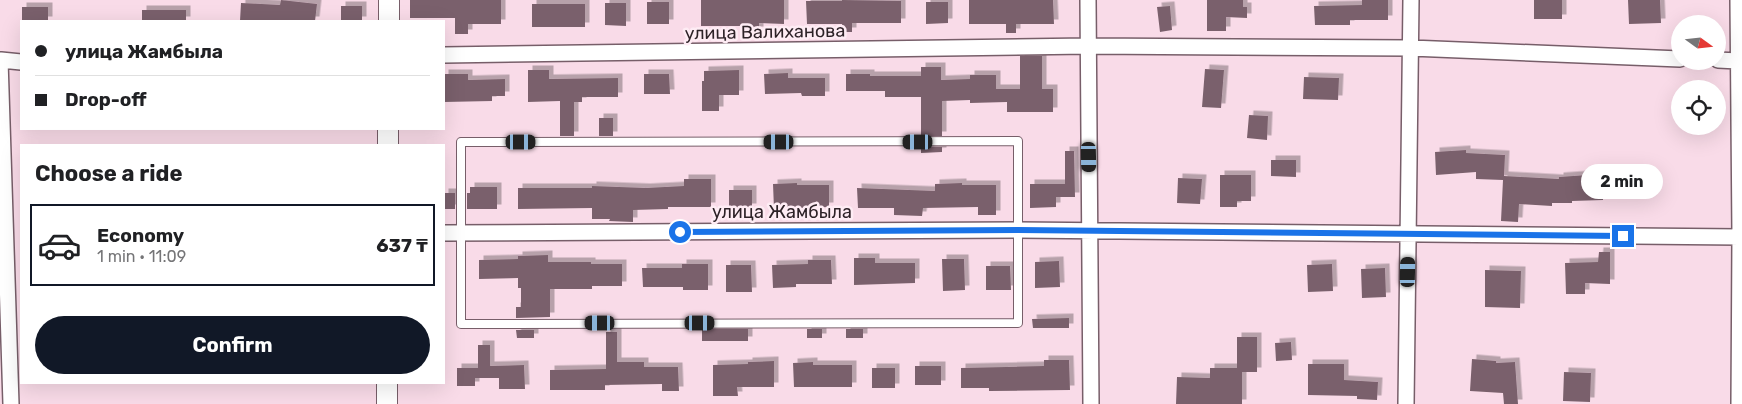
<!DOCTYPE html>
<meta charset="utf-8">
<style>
body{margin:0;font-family:Rubik,sans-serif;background:#f2f2f2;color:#202124;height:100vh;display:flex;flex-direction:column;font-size:19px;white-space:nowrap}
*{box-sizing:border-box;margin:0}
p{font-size:16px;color:#757577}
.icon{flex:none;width:28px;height:28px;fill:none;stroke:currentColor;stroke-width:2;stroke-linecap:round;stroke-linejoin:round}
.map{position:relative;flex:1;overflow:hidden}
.drawer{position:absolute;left:20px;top:144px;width:425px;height:240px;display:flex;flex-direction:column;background:#fff;border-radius:0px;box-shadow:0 5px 20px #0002}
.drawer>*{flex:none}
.banner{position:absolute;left:20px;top:20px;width:425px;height:110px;border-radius:0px;box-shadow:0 5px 20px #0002;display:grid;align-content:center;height:110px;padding:0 15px;background:#fff}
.needle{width:32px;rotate:105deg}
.fabs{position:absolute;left:1671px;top:15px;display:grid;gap:10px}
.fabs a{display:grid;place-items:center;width:55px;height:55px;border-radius:50%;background:#fff;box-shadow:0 5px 20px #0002;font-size:25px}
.end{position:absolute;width:22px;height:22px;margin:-11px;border:6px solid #1a73e8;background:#fff;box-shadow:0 0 0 2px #fff}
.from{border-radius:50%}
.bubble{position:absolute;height:35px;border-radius:18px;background:#fff;box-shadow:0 5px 20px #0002;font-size:16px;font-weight:700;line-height:35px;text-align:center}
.car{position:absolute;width:15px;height:30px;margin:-15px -8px;border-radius:6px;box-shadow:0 0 4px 1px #0007;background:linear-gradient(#222 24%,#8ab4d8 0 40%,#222 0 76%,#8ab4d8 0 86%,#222 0)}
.banner b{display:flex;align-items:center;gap:18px;height:48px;font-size:19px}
.banner b+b{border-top:1px solid #e0e0e0}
.banner i{width:12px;height:12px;background:#202124}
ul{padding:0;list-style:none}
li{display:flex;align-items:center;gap:15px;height:82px;margin:0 10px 8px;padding:0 5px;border:2px solid #e0e0e0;border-radius:0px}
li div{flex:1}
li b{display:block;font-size:19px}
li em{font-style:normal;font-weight:700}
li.current{border-color:#111827}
li>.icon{width:45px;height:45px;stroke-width:1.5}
h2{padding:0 15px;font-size:22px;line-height:60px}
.cta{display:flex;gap:10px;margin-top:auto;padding:10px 15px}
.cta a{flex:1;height:58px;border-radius:30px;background:#111827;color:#fff;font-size:20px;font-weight:700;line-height:58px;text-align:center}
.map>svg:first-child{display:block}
</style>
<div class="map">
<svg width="1742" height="404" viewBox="0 0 1742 404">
<defs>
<filter id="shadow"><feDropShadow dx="4.5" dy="-4.5" stdDeviation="0" flood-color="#0004"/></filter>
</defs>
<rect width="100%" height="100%" fill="#f9dbe8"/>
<path fill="#7a616c" filter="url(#shadow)" d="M281 0 317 4 315 21H240L241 3 280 5Z
M410 0H501V24H468V34H455V18H410Z
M701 0H784V24L759 23V31H748V26H701Z
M842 0 901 1V23H852V32H842V24H807L806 1H842Z
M969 0H1053L1054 24H1016V33H1006V24H969Z
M1207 0H1243V7H1247V18L1226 17V31H1207Z
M1362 0H1388V20H1350V25H1315L1314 6 1362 5Z
M1534 0H1562V19H1534Z
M1628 0H1660L1661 23 1629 24Z
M647 2H669V24H647Z
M926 2H948V23L926 24Z
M605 3H626V26L605 25Z
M532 4H585V27H532Z
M341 6H362V21H341Z
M1170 6 1172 30 1160 32 1157 7Z
M22 7H48V21H22Z
M142 10H186V21H142Z
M1020 56H1042V89H1053V112H1007V102L970 103V100L942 101V136H921V97H885V91H846V74H870V76H921V67H941V80L970 79V75H996V89H1020Z
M1205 69 1224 70 1221 108 1202 107Z
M528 70H549V79L618 78V97H582V102H574V136H560V101L528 102Z
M739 70V95H719V111H702V81H704V71Z
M788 73V78H825V96H802L801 93 765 94 764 74Z
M444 74H468V80L505 79V96H492V101L444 102Z
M644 74H669L670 94H644Z
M1304 77 1339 78 1338 100 1303 99Z
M1249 115 1268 116 1267 140 1247 138Z
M599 118H613V136H599Z
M921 147H942V152L921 153Z
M1466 150V153L1505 155 1504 176 1559 179V177L1602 174 1603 200 1572 201V203H1552V206L1519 204 1518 222 1501 221 1503 180 1476 179V172L1436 175 1435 152Z
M1065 151H1074L1075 197H1056V207L1030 208V184H1065Z
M1271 160H1296V177L1271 176Z
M1220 175H1251V201H1237V207H1220Z
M1178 178 1202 179 1200 204 1177 203Z
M684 179H711V207H668V209L633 210V222L609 221 610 219H592V208L518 209V188H592V186L646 188 684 186Z
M797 183V185H829V207L774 209 773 184Z
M962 183V185H996V215H978V207L923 208 922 216 894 215V208H858L857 188 935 191V184Z
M470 187H497V209H467V193H470Z
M729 190H752V208H729Z
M444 193H455V209H444Z
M1599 252H1610V284L1585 283V294H1566L1565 263 1598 262Z
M548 255V262H591V264H622V286H592V289H550V317L516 318V307H521V288H518V278L479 279V260L518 259V256Z
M854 258H875V263H915V283L854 285Z
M942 259H964L965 290 943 291Z
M808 260H831L832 284H796V287L773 288 772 265 808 264Z
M1059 261 1060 287 1035 288V262Z
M682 264H708V290H683V287H643L642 268H682Z
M1332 264 1333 291 1308 292 1307 265Z
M726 265H751L752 292H726Z
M986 266H1010L1011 290H986Z
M1385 268 1386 297 1362 298 1361 269Z
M1485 270 1521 271 1520 308 1485 307Z
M1069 318V328H1033L1032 319Z
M702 329H748V341H702Z
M807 329H822V338H807Z
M846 329H863V338H846Z
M516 330H534V338H517Z
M606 332H617V362H644V367H678L679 391H662V384L605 385V390H550V370L606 369Z
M1237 337H1257V372H1242V404H1176L1177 377 1210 378V368H1237Z
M1291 342 1292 360 1276 361 1275 343Z
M478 345H490V366L524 365 525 389H499V378H475V386H457V368H478Z
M1472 359 1496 361V363L1515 362 1518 404H1504L1503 393 1470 391Z
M1044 360H1069L1070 390 989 391V388H961V368L1044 366Z
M774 361V387H737L738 396H713V365L748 364V362Z
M813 362V365H852V387H794L793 363Z
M1308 364H1344V380L1378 382 1377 400 1357 399V396L1308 395Z
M915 366H941V385H915Z
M872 368H895V388H872Z
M1564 372 1591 373 1590 402 1563 401Z"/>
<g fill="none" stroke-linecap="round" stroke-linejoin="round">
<g stroke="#775e69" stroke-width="10">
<path id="lane" d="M1018 141V323L461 324V142Z"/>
</g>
<g stroke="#775e69" stroke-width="18">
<path id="street" d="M1088 0 1091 404
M1738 0 1740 237 1739 404
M444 55 1088 46 1411 48 1680 59
M0 60 11 404
M1 60 21 62
M1718 60 1738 61
M444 233 1018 230 1740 237
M1406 404 1411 0"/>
</g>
<g stroke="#775e69" stroke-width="22">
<path id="secondary" d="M389 0V21
M388 145V129
M387 382V404"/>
</g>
<use href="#lane" stroke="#fff" stroke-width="8"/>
<use href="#street" stroke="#fff" stroke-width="15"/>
<use href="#secondary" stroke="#fff" stroke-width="20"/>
</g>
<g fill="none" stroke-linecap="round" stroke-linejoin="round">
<path stroke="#1a73e8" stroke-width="6" d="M680 232 1018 230 1623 236"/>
</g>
<g text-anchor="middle" stroke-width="5" stroke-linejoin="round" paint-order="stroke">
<g font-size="18" fill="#2d2227" stroke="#feecf4">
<text transform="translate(765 32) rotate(-1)" y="6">улица Валиханова</text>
<text x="782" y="218">улица Жамбыла</text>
</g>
</g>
</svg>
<div class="fabs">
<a><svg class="needle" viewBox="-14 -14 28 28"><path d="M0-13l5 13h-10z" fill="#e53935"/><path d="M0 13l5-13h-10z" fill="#757577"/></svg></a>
<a><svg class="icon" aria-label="locate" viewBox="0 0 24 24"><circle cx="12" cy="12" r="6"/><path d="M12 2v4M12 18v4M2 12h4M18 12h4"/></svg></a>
</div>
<i class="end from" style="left:680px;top:232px"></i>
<i class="end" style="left:1623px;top:236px"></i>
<div class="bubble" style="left:1581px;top:164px;width:82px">2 min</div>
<i class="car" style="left:521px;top:142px;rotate:90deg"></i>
<i class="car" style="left:779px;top:142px;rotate:270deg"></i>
<i class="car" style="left:918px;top:142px;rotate:270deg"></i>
<i class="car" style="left:1089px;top:157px;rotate:179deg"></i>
<i class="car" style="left:1408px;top:272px;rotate:1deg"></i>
<i class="car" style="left:600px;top:323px;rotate:270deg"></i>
<i class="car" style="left:700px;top:323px;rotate:90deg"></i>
<div class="banner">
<b><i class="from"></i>улица Жамбыла</b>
<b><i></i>Drop-off</b>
</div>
<section class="drawer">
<h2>Choose a ride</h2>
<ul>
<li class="current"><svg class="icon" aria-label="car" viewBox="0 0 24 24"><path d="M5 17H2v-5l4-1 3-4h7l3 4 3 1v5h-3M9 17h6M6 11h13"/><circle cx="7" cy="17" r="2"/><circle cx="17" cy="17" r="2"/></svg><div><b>Economy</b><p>1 min · 11:09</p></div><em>637 ₸</em></li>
</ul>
<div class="cta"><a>Confirm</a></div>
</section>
</div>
